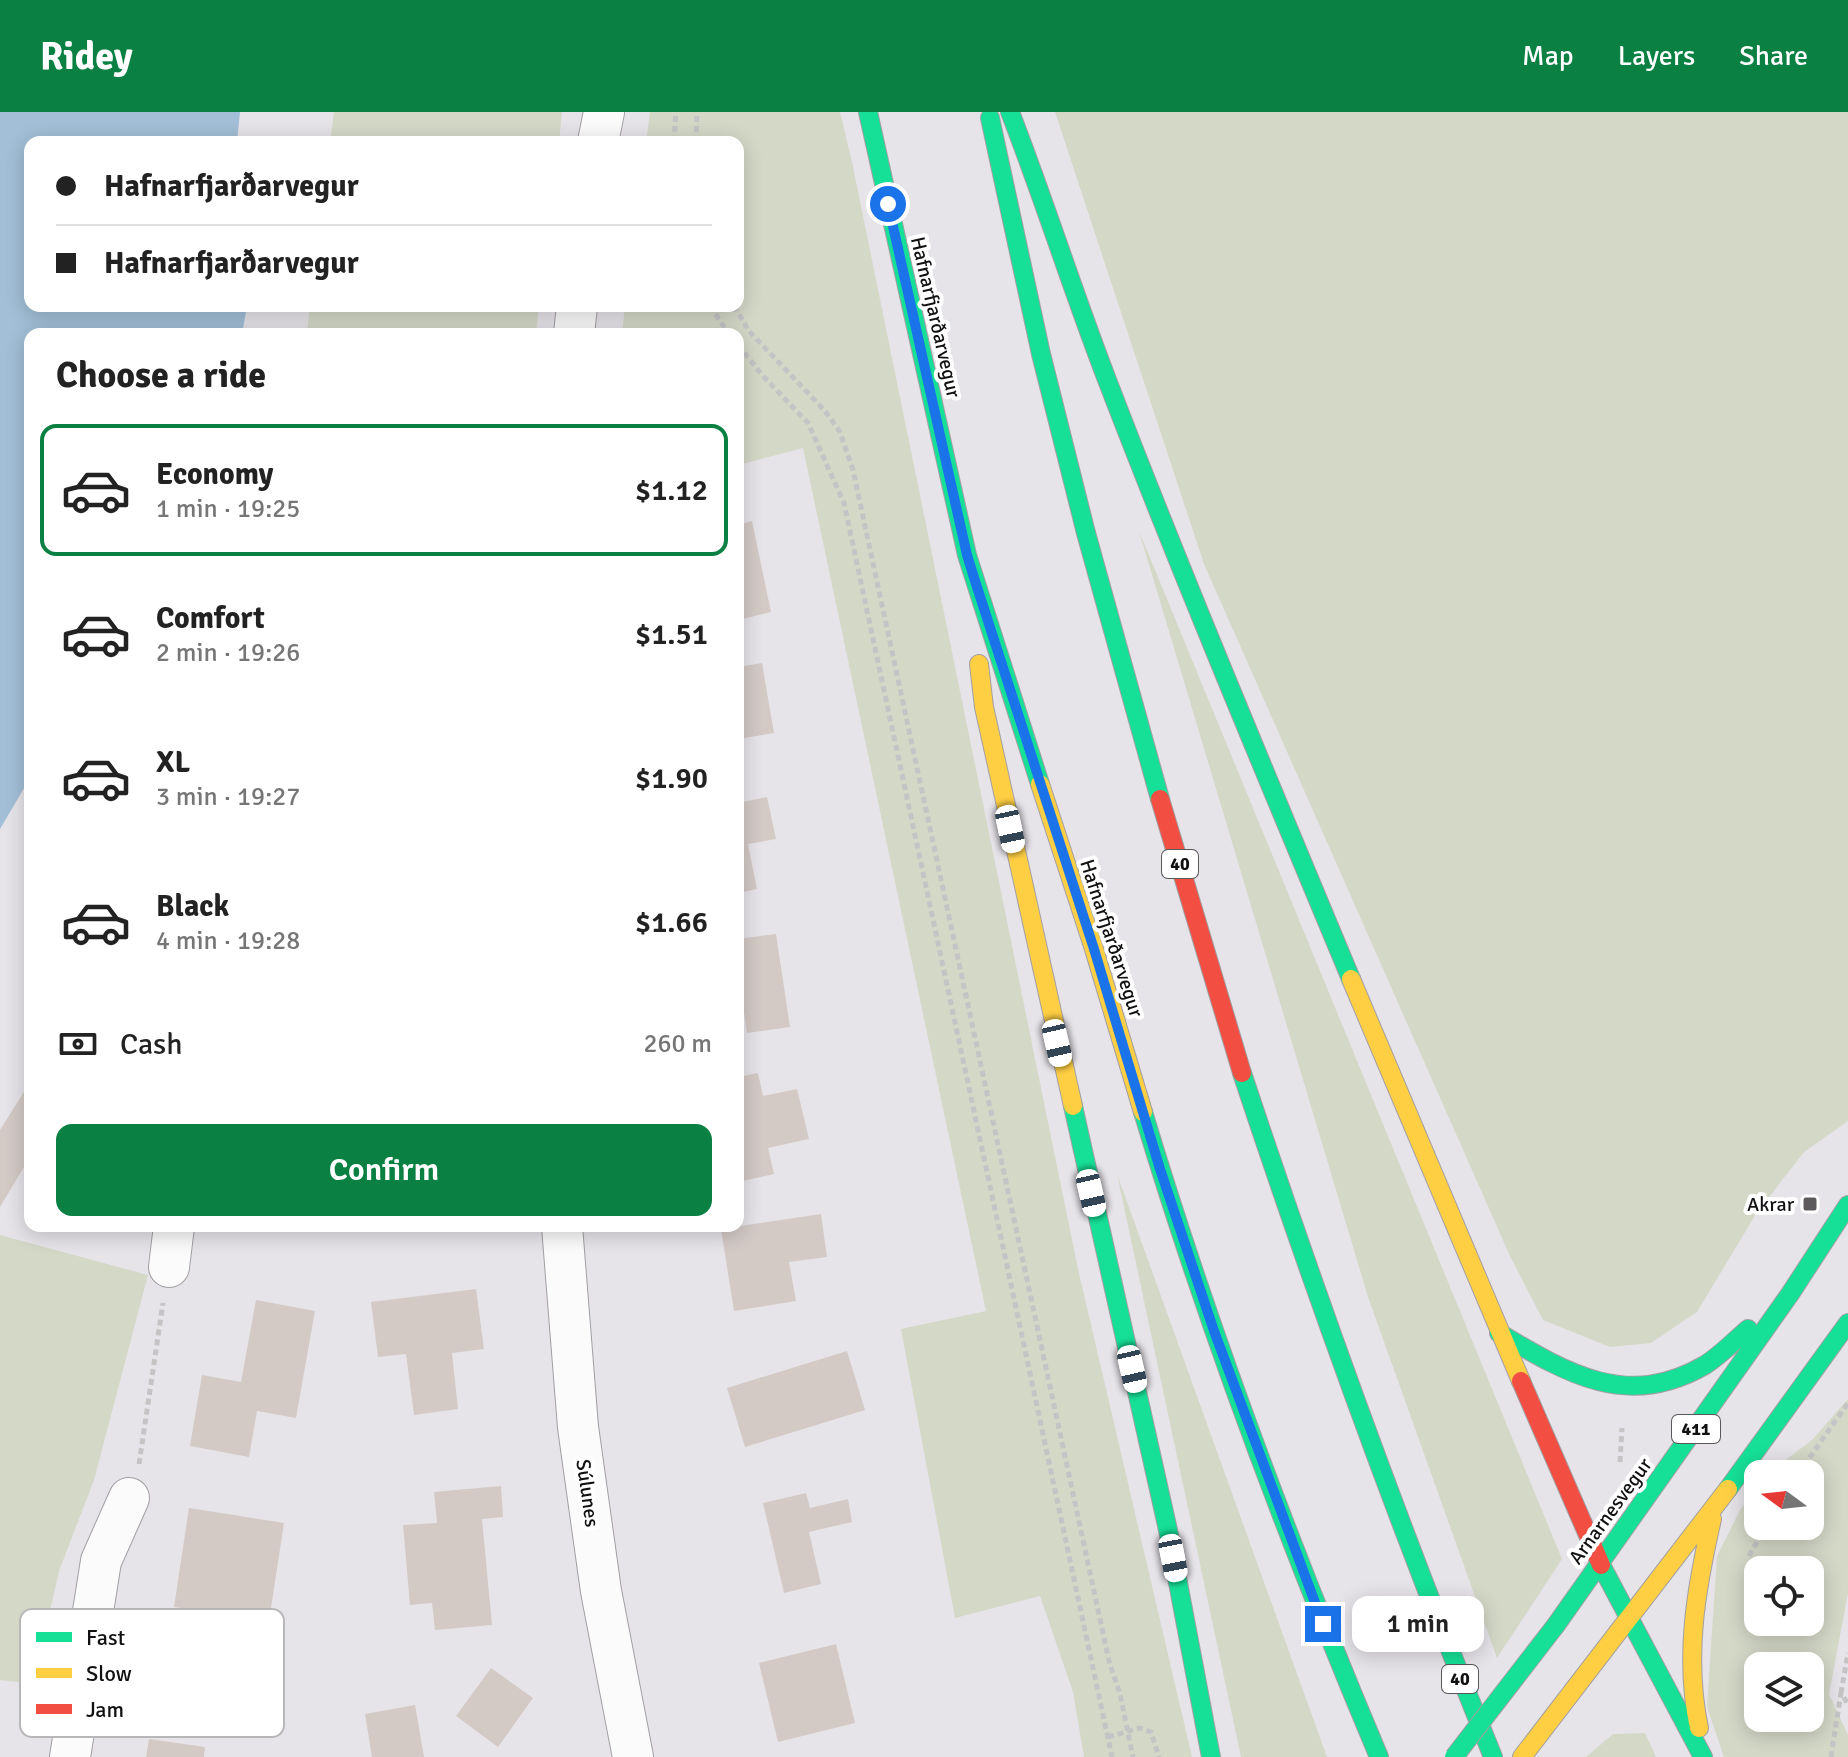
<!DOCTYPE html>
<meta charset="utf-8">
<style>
body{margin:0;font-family:Signika,sans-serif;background:#f6f6f6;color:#222;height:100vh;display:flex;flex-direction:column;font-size:30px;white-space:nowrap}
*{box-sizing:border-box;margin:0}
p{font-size:26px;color:#767676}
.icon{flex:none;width:44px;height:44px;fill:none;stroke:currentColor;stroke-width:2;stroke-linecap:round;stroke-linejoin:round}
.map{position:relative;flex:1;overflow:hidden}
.drawer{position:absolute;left:24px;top:216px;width:720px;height:904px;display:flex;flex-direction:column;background:#fff;border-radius:16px;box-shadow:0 4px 20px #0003}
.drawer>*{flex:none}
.guide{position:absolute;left:24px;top:24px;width:720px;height:176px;border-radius:16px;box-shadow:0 4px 20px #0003;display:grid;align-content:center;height:176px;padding:0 32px;background:#fff}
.needle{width:52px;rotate:285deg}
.buttons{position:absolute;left:1744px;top:1348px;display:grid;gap:16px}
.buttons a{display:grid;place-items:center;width:80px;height:80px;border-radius:16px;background:#fff;box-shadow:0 4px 20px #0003;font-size:40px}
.end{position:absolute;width:36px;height:36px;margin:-18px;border:10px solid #1a73e8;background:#fff;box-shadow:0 0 0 4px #fff}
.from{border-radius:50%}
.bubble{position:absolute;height:56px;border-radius:16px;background:#fff;box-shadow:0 4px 20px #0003;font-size:26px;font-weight:600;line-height:56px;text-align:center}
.car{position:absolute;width:24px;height:48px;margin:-24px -12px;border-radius:10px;box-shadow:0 0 6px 2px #0007;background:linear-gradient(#fff 24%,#345 0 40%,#fff 0 76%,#345 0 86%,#fff 0)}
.guide b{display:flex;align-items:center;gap:28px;height:76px;font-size:30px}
.guide b+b{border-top:2px solid #e0e0e0}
.guide i{width:20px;height:20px;background:#222}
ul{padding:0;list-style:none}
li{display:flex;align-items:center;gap:24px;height:132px;margin:0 16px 12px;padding:0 16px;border:4px solid transparent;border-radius:16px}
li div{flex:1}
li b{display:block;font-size:30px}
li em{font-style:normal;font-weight:600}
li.selected{border-color:#0b8043}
li>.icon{width:72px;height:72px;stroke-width:1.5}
h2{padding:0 32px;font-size:36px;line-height:96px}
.pay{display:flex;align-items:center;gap:20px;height:88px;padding:0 32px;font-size:30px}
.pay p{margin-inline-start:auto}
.primary-button{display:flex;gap:16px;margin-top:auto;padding:16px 32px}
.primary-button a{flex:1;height:92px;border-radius:16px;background:#0b8043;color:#fff;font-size:32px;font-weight:600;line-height:92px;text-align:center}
header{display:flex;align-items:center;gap:48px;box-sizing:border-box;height:112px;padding:0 40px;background:#0b8043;color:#fff}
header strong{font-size:38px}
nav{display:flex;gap:44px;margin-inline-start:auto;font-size:28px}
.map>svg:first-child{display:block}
</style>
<header>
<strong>Ridey</strong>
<nav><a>Map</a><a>Layers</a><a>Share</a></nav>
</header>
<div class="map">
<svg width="1848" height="1645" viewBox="0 0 1848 1645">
<rect width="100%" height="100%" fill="#e7e4e9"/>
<path fill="#d4d8c7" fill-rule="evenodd" d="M334 0H562L559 30H330Z
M650 0H840L852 50 1078 1157 1192 1645H1084L1073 1580 1040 1484 955 1506 901 1217 986 1199 803 336 738 353V222H622L625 194H738V30H646Z
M1055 0H1848V1009L1804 1040 1756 1102 1697 1200 1651 1231 1610 1235 1543 1208 1510 1144 1204 452Z
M310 194H539L536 222H307Z
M1139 419 1562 1447 1497 1546 1368 1185Z
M1117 1062 1327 1645H1241Z
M0 1123 148 1163 94 1368 59 1459 43 1531 44 1573 0 1568Z
M1848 1287V1481L1829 1582 1848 1623V1645H1724L1707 1595 1717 1444 1740 1398 1758 1373V1414H1810V1362H1767L1812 1328ZM1758 1458H1810V1510H1758ZM1758 1554H1810V1606H1758Z
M1645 1621 1656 1645H1586L1613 1622Z"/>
<path fill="#a2bfd7" d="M0 0H240L237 30H30V194H247L242 222H30V666L0 717Z"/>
<path fill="#d3cac6" d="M752 409 771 500 738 508V413Z
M762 551 774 621 738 627V555Z
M767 685 776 727 748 732 757 777 738 781V691Z
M776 822 790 915 747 921 741 879 738 880V827Z
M758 961 763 984 797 977 809 1027 768 1036 774 1062 738 1070V965Z
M25 978 30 981V1045L0 1095V1018Z
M821 1102 827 1145 789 1150 796 1189 734 1199 721 1117Z
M476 1177 484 1237 452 1241 458 1297 414 1303 406 1242 378 1245 371 1190Z
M256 1188 315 1199 296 1306 257 1299 249 1345 190 1334 202 1263 241 1270Z
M847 1239 865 1298 745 1335 727 1276Z
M501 1374 503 1405 482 1407 492 1513 435 1518 432 1491 410 1493 403 1413 437 1411 434 1380Z
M806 1381 810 1396 848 1387 852 1410 809 1420 821 1472 784 1481 763 1391Z
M189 1396 284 1411 269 1509 174 1495Z
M836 1532 855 1611 778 1630 759 1551Z
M491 1556 533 1586 498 1635 456 1604Z
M415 1593 424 1645H372L365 1602Z
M149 1627 205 1635 204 1645H146Z"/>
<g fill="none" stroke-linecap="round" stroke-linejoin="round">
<g stroke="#a29fa3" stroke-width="42">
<path id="street" d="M598 30 604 0
M574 222 577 194
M562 1114 578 1315 601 1479 633 1645
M169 1155 174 1114
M70 1645 101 1449 129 1386"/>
</g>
<g stroke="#a29fa3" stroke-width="20">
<path id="fast" d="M868 0 967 443 1040 672
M1010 0C1045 90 1074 183 1109 273 1186 473 1269 670 1351 867
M990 6 1041 242 1086 421 1160 687
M1242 961C1319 1193 1401 1419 1493 1645
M1073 994 1168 1418 1211 1645
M1143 1000C1209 1219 1290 1434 1379 1645
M1499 1221C1568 1262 1628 1298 1705 1253 1721 1243 1734 1229 1748 1217
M1728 1377 1848 1211
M1601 1453 1703 1645
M1556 1513 1790 1182 1848 1093"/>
</g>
<g stroke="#a29fa3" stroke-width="20">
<path id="slow" d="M979 552 984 595 1073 994
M1040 672 1094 837 1143 1000
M1351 867 1521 1269
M1699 1616C1684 1545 1696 1477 1712 1407
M1522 1645 1728 1377"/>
</g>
<g stroke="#a29fa3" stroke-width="20">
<path id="jam" d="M1160 687 1242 961
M1521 1269 1601 1453"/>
</g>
<path stroke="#c4c4c5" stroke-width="5" stroke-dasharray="6 4" stroke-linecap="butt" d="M674 30 676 0
M696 30 697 0
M710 194 729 222
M734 194 749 219 825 299 840 320 853 358 1109 1549 1120 1582 1133 1645
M738 233 763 264 808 311 844 391 1112 1645
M1620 1350 1622 1316
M139 1352 163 1191
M1798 1362 1848 1291
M1749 1444 1766 1414
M1841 1581 1848 1541
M1108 1625 1140 1616 1151 1620 1159 1645
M1831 1645 1841 1581 1848 1592"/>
<use href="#street" stroke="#fbfbfc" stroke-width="40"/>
<use href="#fast" stroke="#16e098" stroke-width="18"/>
<use href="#slow" stroke="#ffcf43" stroke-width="18"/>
<use href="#jam" stroke="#f24e42" stroke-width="18"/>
<g stroke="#a29fa3" stroke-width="20" stroke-linecap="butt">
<path id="fast-bridge" d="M1454 1645 1556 1513"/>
</g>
<use href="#fast-bridge" stroke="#16e098" stroke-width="18"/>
</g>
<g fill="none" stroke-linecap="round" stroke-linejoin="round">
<path stroke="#1a73e8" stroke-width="10" d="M888 92 967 443 976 472 1094 837 1160 1057 1214 1219 1323 1512"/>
</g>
<rect fill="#5d5a5d" stroke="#fff" stroke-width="3" x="1802" y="1084" width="16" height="16" rx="4"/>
<g text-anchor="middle" stroke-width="8" stroke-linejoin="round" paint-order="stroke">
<g fill="#fff" stroke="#595859" stroke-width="2">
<rect x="1162" y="738" width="36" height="28" rx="6"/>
<rect x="1672" y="1303" width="48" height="28" rx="6"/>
<rect x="1442" y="1553" width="36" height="28" rx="6"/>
</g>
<g font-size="18" font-weight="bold" fill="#121012">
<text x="1180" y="758">40</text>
<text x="1696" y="1323">411</text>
<text x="1460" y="1573">40</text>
</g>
<g font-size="20" fill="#121012" stroke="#fff">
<text transform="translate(936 205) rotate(77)" y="7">Hafnarfjarðarvegur</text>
<text transform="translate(1112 826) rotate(72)" y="7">Hafnarfjarðarvegur</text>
<text transform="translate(588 1381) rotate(82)" y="7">Súlunes</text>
<text transform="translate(1610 1399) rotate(-54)" y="7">Arnarnesvegur</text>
</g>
<g font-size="20" fill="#121012" stroke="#fff" text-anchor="end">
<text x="1794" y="1099">Akrar</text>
</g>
</g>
<rect x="20" y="1497" width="264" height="128" rx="12" fill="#fff" stroke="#b8b7b8" stroke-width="2"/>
<rect x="36" y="1520" width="36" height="10" fill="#16e098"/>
<rect x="36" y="1556" width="36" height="10" fill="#ffcf43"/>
<rect x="36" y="1592" width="36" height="10" fill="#f24e42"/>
<g font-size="22" fill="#121012">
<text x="86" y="1533">Fast</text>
<text x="86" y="1569">Slow</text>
<text x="86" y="1605">Jam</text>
</g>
</svg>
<div class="buttons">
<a><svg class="needle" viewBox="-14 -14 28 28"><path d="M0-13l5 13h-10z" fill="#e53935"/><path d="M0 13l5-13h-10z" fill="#767676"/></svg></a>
<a><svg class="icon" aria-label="locate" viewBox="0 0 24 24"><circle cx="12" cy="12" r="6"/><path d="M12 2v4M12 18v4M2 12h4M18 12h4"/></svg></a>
<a><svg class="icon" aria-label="layers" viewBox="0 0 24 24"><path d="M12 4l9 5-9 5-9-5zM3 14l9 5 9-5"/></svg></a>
</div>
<i class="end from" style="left:888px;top:92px"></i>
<i class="end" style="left:1323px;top:1512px"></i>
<div class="bubble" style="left:1352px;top:1484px;width:132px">1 min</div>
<i class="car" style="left:1010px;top:717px;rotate:168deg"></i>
<i class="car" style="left:1057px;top:931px;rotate:167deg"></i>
<i class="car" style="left:1091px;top:1081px;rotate:167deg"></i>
<i class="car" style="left:1132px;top:1257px;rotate:167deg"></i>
<i class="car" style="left:1173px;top:1446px;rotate:169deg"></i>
<div class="guide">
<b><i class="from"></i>Hafnarfjarðarvegur</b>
<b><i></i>Hafnarfjarðarvegur</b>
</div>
<section class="drawer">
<h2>Choose a ride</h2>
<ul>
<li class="selected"><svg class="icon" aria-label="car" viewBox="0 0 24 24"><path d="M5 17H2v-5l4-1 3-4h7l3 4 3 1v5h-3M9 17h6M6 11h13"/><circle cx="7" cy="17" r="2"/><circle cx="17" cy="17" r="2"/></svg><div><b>Economy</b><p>1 min · 19:25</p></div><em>$1.12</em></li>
<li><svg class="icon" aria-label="car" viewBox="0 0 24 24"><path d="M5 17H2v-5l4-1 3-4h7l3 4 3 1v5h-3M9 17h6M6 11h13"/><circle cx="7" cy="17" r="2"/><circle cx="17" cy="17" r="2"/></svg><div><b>Comfort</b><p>2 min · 19:26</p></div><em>$1.51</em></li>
<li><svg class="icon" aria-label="car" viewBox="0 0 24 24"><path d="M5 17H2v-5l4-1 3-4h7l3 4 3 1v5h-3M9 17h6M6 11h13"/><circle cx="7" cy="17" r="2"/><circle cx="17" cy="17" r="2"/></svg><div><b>XL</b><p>3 min · 19:27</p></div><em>$1.90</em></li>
<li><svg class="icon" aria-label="car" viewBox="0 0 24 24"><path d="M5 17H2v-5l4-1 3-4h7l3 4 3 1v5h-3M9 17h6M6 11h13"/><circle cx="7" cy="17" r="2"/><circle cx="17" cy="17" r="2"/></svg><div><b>Black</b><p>4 min · 19:28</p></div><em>$1.66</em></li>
</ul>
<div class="pay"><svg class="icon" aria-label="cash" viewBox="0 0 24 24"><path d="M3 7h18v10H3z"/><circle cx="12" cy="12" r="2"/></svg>Cash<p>260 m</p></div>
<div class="primary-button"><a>Confirm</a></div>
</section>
</div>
